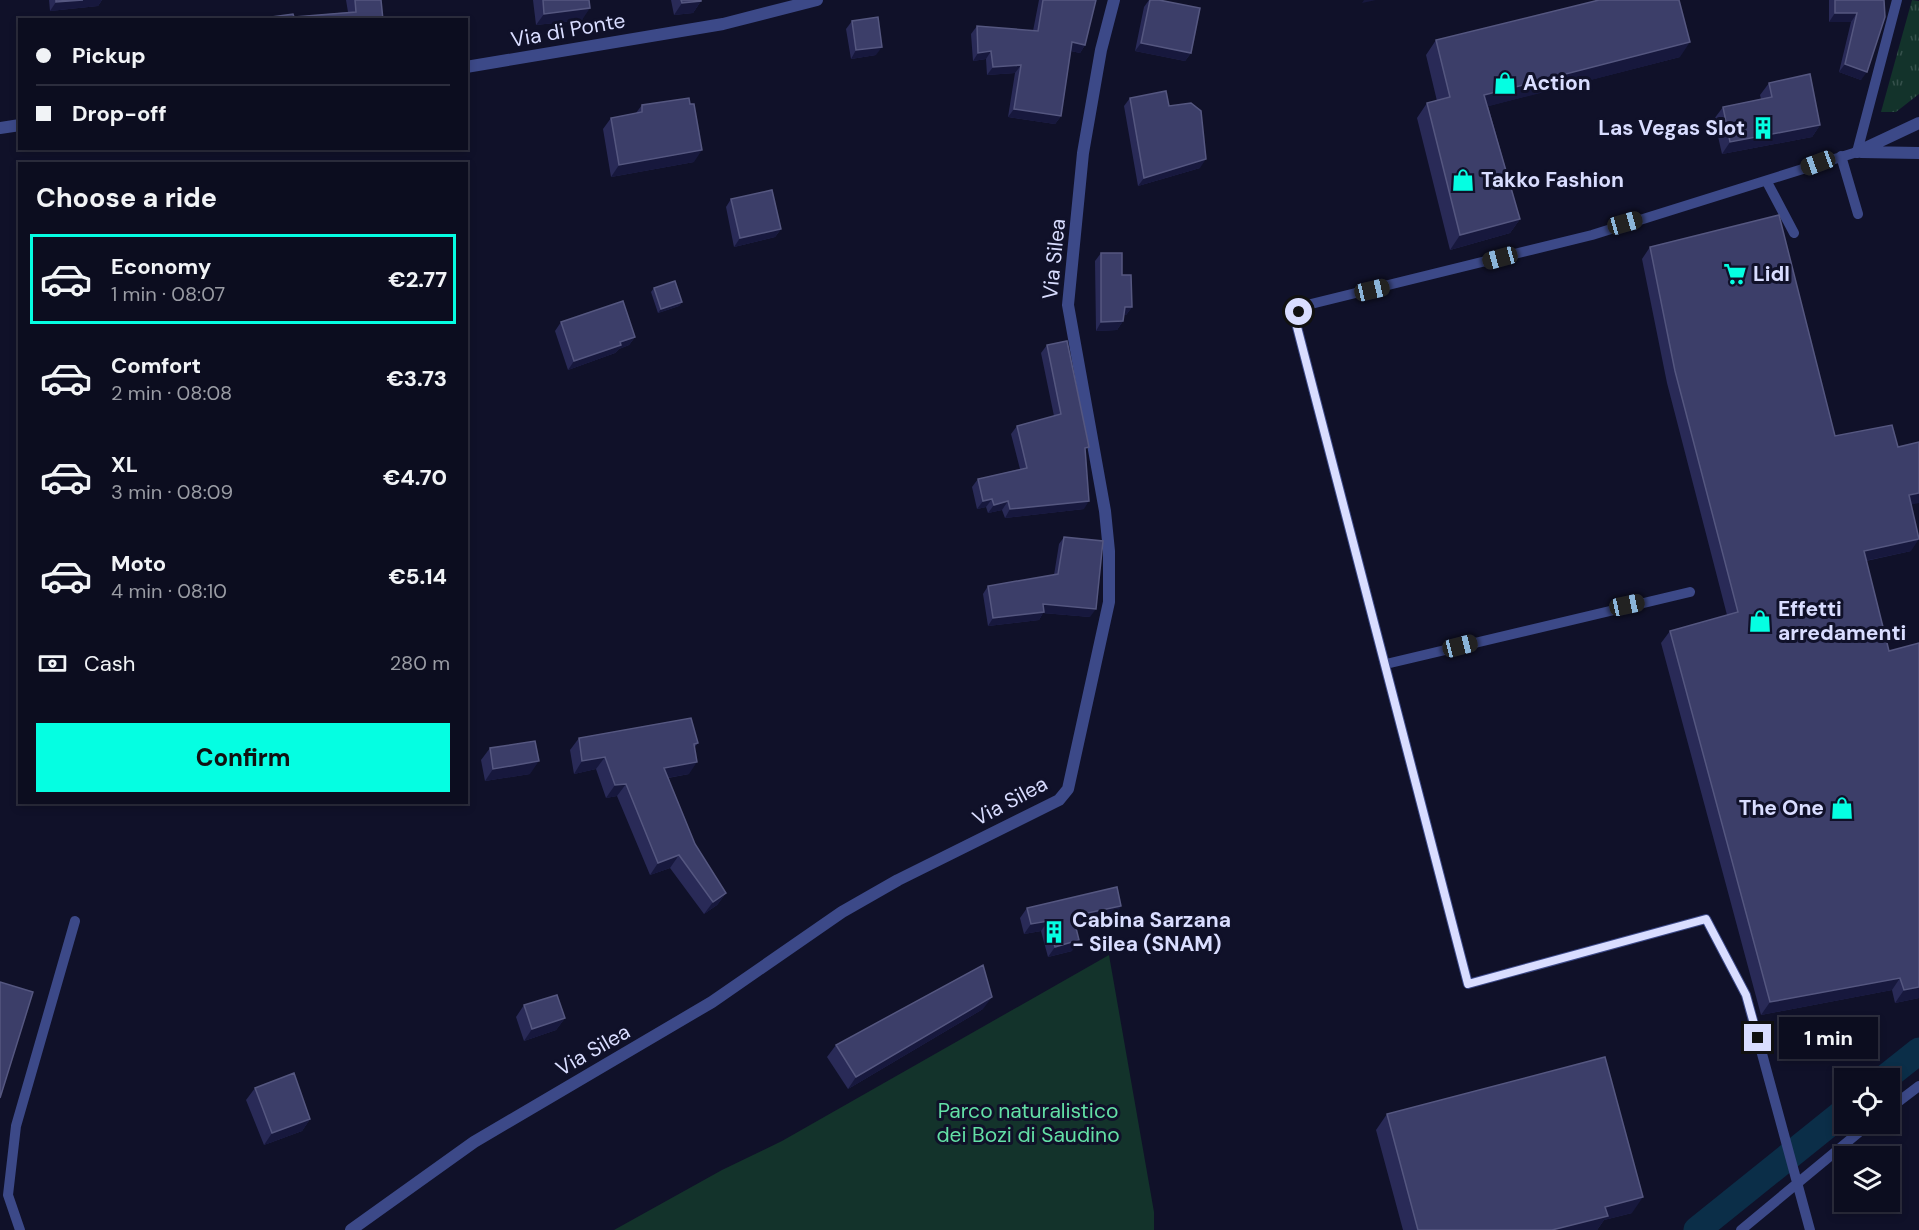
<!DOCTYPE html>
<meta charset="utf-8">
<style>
body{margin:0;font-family:"DM Sans",sans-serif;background:#151628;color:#f1f3f6;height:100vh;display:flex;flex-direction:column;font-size:22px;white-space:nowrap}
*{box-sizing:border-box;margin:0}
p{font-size:20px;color:#9a9ca4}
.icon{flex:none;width:33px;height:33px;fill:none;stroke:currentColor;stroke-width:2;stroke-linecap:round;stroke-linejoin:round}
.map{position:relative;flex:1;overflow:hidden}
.panel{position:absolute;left:18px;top:162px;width:450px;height:642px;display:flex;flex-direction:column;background:#0c0d1f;border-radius:0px;box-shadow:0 3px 9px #0003,0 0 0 2px #2c2d3d}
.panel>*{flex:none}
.top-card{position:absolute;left:18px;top:18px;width:450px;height:132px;border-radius:0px;box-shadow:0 3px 9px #0003,0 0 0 2px #2c2d3d;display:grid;align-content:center;height:132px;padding:0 18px;background:#0c0d1f}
.controls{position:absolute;left:1834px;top:1068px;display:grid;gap:12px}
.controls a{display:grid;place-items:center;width:66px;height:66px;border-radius:0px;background:#0c0d1f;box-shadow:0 3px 9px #0003,0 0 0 2px #2c2d3d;font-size:30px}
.end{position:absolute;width:27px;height:27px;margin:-14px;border:8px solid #d9ddff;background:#111;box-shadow:0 0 0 3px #111}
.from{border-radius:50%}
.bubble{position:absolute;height:42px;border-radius:0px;background:#0c0d1f;box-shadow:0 3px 9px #0003,0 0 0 2px #2c2d3d;font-size:20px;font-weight:800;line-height:42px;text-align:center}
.car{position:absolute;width:18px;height:36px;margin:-18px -9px;border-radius:8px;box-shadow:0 0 4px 2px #0007;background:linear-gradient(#222 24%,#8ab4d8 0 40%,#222 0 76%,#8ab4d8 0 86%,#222 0)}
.top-card b{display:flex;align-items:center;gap:21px;height:57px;font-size:22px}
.top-card b+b{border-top:2px solid #2c2d3d}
.top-card i{width:15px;height:15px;background:#f1f3f6}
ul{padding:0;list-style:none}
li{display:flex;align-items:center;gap:18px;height:90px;margin:0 12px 9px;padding:0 6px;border:3px solid transparent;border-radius:0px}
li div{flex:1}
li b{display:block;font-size:22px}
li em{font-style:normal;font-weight:800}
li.on{border-color:#05fee2}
li>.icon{width:54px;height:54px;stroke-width:1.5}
h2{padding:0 18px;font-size:27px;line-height:72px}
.pay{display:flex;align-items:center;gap:15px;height:66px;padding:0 18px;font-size:22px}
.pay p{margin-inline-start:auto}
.button{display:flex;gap:12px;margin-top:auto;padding:12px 18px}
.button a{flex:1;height:69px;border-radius:0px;background:#05fee2;color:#111;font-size:24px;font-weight:800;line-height:69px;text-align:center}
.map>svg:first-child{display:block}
</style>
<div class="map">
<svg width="1919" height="1230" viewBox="0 0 1919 1230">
<defs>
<pattern id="grass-tufts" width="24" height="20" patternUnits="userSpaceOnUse" patternTransform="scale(1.5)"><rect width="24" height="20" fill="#13332b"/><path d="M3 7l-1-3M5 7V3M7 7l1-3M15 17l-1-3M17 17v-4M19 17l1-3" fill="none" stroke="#35504b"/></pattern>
</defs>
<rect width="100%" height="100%" fill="#101129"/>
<path fill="url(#grass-tufts)" d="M1912 0 1919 1V94L1896 112H1881Z"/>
<path fill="#13332b" d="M1109 955 1154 1212V1230H614L722 1170 782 1141Z"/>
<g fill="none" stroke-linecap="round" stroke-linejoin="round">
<path stroke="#0b2e48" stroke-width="27" d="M1885 1078 1919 1051
M1697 1230 1845 1111"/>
<path stroke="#3c4988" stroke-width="10" d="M1841 156 1858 214
M1767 182 1794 233
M1386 664 1690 592
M1890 1108 1919 1086
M20 1230 8 1195 16 1126 75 921
M1741 1230 1869 1124
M1810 1230 1746 995 1706 919 1468 984 1296 323 1299 312 1311 304 1592 235 1857 152 1897 0"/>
<path stroke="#3c4988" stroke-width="12" d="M466 67 723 24 817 0
M0 128 20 125
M1857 152 1919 123
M1861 152 1919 153
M351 1230 474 1142 712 1002 842 912 898 880 1059 800 1068 789 1109 602V551L1105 511 1068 305 1083 153 1101 50 1114 0"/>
</g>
<path fill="#292a57" d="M49 0H102L98 6 50 11Z
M346 0H381L383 20H263V18L294 17 348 12Z
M533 0H589L582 20 536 25Z
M671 0H701V1L693 13 674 15Z
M1039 0H1096L1085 45 1080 53 1071 51 1061 116 1055 124 1008 117 1015 73 987 75 986 59 973 61 971 34 977 26 1033 31Z
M1149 0H1159L1191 53 1185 61 1135 51 1144 7Z
M1829 0H1884L1861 80 1839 72 1851 22H1829Z
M852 21 876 55 851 59 846 29Z
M1436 40 1680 57 1488 106 1520 219 1510 233 1450 250 1417 118 1427 103 1437 101 1426 55Z
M1769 83 1820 125 1812 137 1722 154 1714 119 1723 107 1761 99 1760 95Z
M1130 98 1169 106 1200 168 1138 186 1124 106Z
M690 104 694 162 611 177 603 129 611 118 636 113 642 105Z
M731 199 781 229 775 237 734 247 726 207Z
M1650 247 1835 436 1911 505V551L1866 561 1919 998 1895 1003 1892 990 1761 1015 1661 643 1670 631 1727 615 1667 383 1642 259Z
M1101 253 1122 275 1132 307 1126 315H1124L1123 321 1117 330 1096 331 1095 261Z
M654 288 682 302 679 306 658 313 651 292Z
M561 322 635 337 629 345 619 349 615 353 568 370 555 331Z
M1047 345 1085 453 1084 509 1005 518 1002 510 988 513 986 507 977 509 972 487 978 479 1020 469 1011 434 1017 426 1054 416 1041 353Z
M1064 537 1090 617 1043 613 1039 620 988 626 983 594 988 586 1054 575 1059 544Z
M579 738 698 743 694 748 689 774 668 778 695 844 726 893 717 905 704 914 670 868 650 875 617 796 606 798 596 769 574 774 570 750Z
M490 748 530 774 485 781 481 760Z
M1121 906 1114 916 1075 924 1072 951 1048 957 1041 931 1024 934 1020 918 1027 908Z
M524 1005 565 1018 556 1030 524 1041 516 1017Z
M983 1009 848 1089 827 1057 836 1045Z
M255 1088 310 1119 302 1131 264 1145 246 1100Z
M1387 1114 1632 1213 1604 1220 1597 1230H1403L1376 1130Z"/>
<path fill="#17183d" d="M83 0H102L98 6 50 11 56 2Z
M1364 0H1376L1362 3Z
M701 1 693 13 674 15 682 3Z
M590 8 582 20 536 25 544 14Z
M1835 13H1857L1851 22H1829Z
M1072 42 1085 45 1080 53 1067 50Z
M1690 42 1680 57 1474 110 1484 95Z
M1141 43 1191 53 1185 61 1135 51Z
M882 47 876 55 851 59 856 50Z
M991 51 986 59 973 61 978 53Z
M1845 64 1867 72 1861 80 1839 72Z
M1021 65 1015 73 987 75 993 67Z
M1014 109 1061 116 1055 124 1008 117Z
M1820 125 1812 137 1722 154 1730 142Z
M702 150 694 162 611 177 619 165Z
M1206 159 1200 168 1138 186 1144 178Z
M1520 219 1510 233 1450 250 1460 235Z
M781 229 775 237 734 247 740 238Z
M682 302 679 306 658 313 661 309Z
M1125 307H1132L1126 315H1119Z
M1123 321 1117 330 1096 331 1101 322Z
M635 337 629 345 619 349 615 353 568 370 574 361Z
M1919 493V503L1900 507 1909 495Z
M992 499 986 507 977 509 983 501Z
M1008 501 1002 510 988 513 994 505Z
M1089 501 1084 509 1005 518 1010 509Z
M1919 539 1911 551 1855 563 1864 551Z
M1043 604 1096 609 1090 617 1043 613 1039 620 988 626 993 618Z
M605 757 596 769 574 774 582 761Z
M539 761 530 774 485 781 493 769Z
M697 762 689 774 655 780 664 768Z
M626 784 617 796 606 798 615 785Z
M679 855 670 868 650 875 658 863Z
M726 893 717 905 704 914 713 902Z
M1121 906 1114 916 1066 926 1073 916Z
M1048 921 1041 931 1024 934 1031 924Z
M1079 940 1072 951 1048 957 1055 947Z
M1900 978 1892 990 1761 1015 1770 1002Z
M1919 987V998L1895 1003 1904 990Z
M992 997 983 1009 848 1089 856 1077Z
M565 1018 556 1030 524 1041 532 1029Z
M310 1119 302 1131 264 1145 272 1133Z
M1643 1197 1632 1213 1604 1220 1597 1230H1552L1605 1207Z"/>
<path fill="#3c3e69" stroke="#555780" stroke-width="1.5" d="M56 0H83L56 2Z
M355 0H381L383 20H264L263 18 293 14 294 17 356 12Z
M543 0H589L590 8 544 14Z
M681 0H701V1L682 3Z
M1043 0H1096L1085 45 1072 42 1061 116 1014 109 1021 65 993 67 991 51 978 53 977 26 1038 31Z
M1150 0H1159L1200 8 1191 53 1141 43Z
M1599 0H1679L1690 42 1484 95 1520 219 1460 235 1427 103 1450 97 1436 40Z
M1835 0H1884L1885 17 1867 72 1845 64 1857 13H1835Z
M878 17 882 47 856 50 852 21Z
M1810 74 1820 125 1730 142 1723 107 1772 97 1769 83Z
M1166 91 1169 106 1191 103 1201 111 1206 159 1144 178 1130 98Z
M689 98 690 104H694L702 150 619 165 611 118 642 112V105Z
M772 190 781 229 740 238 731 199Z
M1779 215 1835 436 1892 425 1898 447 1919 442V493L1909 495 1919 539 1864 551 1889 651 1919 643V987L1904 990 1900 978 1770 1002 1670 631 1738 612 1675 371 1650 247Z
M1101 253H1122V275H1131L1132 307H1125L1123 321 1101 322Z
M675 281 682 302 661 309 654 288Z
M623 301 635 337 620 342 621 345 574 361 561 322Z
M1067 341 1089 447 1085 448 1089 501 1010 509 1008 501 994 505 992 499 983 501 978 479 1027 468 1017 426 1061 414 1047 345Z
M1064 537 1103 541 1096 609 1043 604 1044 612 993 618 988 586 1058 574Z
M691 718 698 743 694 744 697 762 664 768 695 844 726 893 713 902 679 855 658 863 626 784 615 785 605 757 582 761 579 738Z
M535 741 539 761 493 769 490 748Z
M1117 887 1121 906 1073 916 1079 940 1055 947 1048 921 1031 924 1027 908Z
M983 965 992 997 856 1077 836 1045Z
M0 982 33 992 0 1098Z
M557 995 565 1018 532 1029 524 1005Z
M1605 1057 1643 1197 1605 1207 1608 1216 1552 1230H1418L1387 1114Z
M294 1073 310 1119 272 1133 255 1088Z"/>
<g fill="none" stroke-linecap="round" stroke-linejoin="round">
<path stroke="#d9ddff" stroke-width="8" d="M1299 312 1296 323 1468 984 1706 919 1746 995 1758 1038"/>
</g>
<defs>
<g id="shop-bare" transform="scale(1.8)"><path d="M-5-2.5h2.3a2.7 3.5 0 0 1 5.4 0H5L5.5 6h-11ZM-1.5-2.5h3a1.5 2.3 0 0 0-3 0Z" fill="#05fee2" stroke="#101129" stroke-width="2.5" paint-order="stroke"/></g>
<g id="building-bare" transform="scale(1.8)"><path d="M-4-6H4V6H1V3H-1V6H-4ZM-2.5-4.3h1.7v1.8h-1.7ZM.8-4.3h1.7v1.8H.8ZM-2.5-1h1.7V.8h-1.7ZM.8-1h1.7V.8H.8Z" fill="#05fee2" stroke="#101129" stroke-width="2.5" paint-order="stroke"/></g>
<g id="supermarket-bare" transform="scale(1.8)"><path d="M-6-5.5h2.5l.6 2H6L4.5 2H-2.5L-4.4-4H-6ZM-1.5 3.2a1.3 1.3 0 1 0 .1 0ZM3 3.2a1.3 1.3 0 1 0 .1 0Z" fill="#05fee2" stroke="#101129" stroke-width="2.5" paint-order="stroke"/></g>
</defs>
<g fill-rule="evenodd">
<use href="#shop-bare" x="1505" y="83"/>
<use href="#building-bare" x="1763" y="128"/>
<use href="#shop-bare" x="1463" y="180"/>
<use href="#supermarket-bare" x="1735" y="274"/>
<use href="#shop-bare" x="1760" y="621"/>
<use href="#shop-bare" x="1842" y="808"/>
<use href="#building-bare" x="1054" y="932"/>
</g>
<g text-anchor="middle" stroke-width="6" stroke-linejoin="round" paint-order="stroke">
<g font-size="21" fill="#d9ddff" stroke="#101129">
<text transform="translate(568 30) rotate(-10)" y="7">Via di Ponte</text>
<text transform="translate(1054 259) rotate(-84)" y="7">Via Silea</text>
<text transform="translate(1010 801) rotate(-28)" y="7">Via Silea</text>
<text transform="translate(593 1050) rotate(-30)" y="7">Via Silea</text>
</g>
<g font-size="21" font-weight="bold" fill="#d9ddff" stroke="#101129" text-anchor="start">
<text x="1523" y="90">Action</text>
<text x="1745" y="135" text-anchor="end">Las Vegas Slot</text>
<text x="1481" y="187">Takko Fashion</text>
<text x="1753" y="281">Lidl</text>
<text x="1778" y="616">Effetti<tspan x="1778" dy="24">arredamenti</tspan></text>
<text x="1824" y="815" text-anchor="end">The One</text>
<text x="1072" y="927">Cabina Sarzana<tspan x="1072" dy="24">- Silea (SNAM)</tspan></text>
</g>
<g font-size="21" fill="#63e0a6" stroke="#101129">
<text x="1028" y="1118">Parco naturalistico<tspan x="1028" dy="24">dei Bozi di Saudino</tspan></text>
</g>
</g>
</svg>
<div class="controls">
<a><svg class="icon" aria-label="locate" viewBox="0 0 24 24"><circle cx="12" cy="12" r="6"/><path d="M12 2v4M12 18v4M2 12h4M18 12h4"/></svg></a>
<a><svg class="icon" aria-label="layers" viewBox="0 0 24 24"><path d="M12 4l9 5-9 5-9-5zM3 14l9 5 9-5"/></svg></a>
</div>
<i class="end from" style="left:1299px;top:312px"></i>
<i class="end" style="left:1758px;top:1038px"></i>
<div class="bubble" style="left:1779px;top:1017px;width:99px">1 min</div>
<i class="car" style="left:1818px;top:163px;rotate:250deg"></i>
<i class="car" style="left:1625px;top:223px;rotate:74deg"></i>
<i class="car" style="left:1500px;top:258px;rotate:255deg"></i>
<i class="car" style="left:1372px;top:290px;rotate:77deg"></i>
<i class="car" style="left:1627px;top:605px;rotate:78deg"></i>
<i class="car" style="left:1460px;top:646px;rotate:76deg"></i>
<div class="top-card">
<b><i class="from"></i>Pickup</b>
<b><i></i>Drop-off</b>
</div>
<section class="panel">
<h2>Choose a ride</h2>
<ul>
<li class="on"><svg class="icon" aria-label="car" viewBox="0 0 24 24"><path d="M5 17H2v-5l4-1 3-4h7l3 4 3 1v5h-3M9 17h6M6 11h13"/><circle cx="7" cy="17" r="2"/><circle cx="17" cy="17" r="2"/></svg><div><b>Economy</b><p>1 min · 08:07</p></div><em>€2.77</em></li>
<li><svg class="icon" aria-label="car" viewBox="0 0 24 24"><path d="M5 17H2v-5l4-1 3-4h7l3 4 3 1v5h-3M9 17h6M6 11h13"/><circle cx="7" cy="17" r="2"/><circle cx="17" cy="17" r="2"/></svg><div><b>Comfort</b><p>2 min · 08:08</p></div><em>€3.73</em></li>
<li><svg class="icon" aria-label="car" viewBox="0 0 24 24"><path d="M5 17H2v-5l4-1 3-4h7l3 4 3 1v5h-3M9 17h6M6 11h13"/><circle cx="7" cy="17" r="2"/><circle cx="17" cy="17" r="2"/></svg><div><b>XL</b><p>3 min · 08:09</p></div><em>€4.70</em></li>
<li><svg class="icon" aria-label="car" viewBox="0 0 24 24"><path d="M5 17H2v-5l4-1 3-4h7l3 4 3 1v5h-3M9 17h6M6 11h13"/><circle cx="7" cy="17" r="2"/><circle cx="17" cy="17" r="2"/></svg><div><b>Moto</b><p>4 min · 08:10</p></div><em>€5.14</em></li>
</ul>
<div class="pay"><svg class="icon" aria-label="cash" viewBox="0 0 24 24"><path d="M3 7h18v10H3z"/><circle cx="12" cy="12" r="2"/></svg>Cash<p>280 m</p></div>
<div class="button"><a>Confirm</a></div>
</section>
</div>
